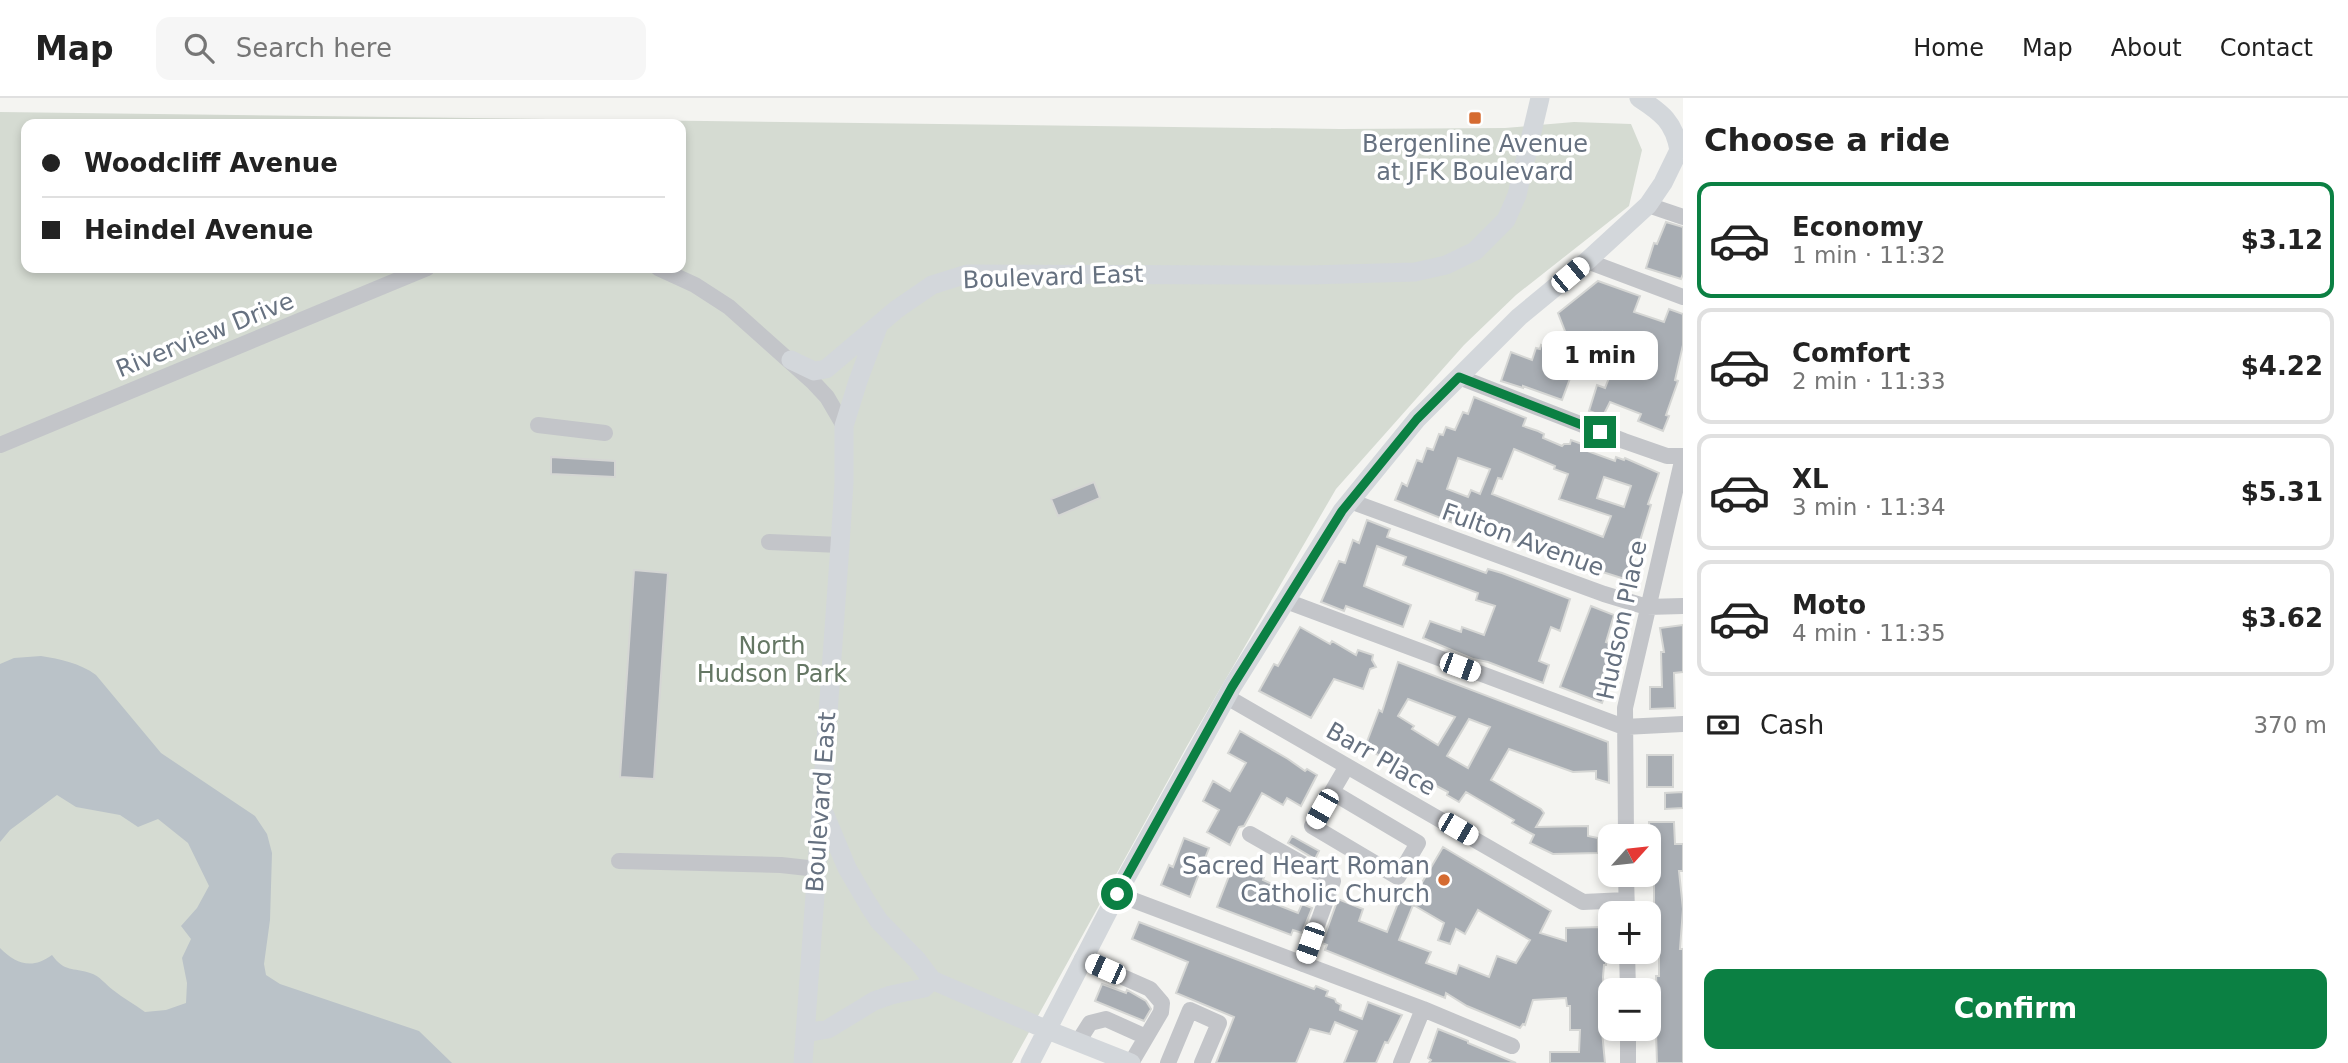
<!DOCTYPE html>
<meta charset="utf-8">
<style>
body{margin:0;font-family:"DejaVu Sans",sans-serif;background:#f6f6f6;color:#222;height:100vh;display:flex;flex-direction:column;font-size:26px;white-space:nowrap}
*{box-sizing:border-box;margin:0}
p{font-size:23px;color:#767676}
.icon{flex:none;width:38px;height:38px;fill:none;stroke:currentColor;stroke-width:2;stroke-linecap:round;stroke-linejoin:round}
.map{position:relative;flex:1;overflow:hidden}
.details{display:flex;flex-direction:column;background:#fff;width:665px}
.details>*{flex:none}
.banner{position:absolute;left:21px;top:21px;width:665px;height:154px;border-radius:14px;box-shadow:0 4px 10px #0003;display:grid;align-content:center;height:154px;padding:0 21px;background:#fff}
.needle{width:46px;rotate:63deg}
.buttons{position:absolute;left:1598px;top:726px;display:grid;gap:14px}
.buttons a{display:grid;place-items:center;width:63px;height:63px;border-radius:14px;background:#fff;box-shadow:0 4px 10px #0003;font-size:35px}
.end{position:absolute;width:32px;height:32px;margin:-16px;border:9px solid #0b8043;background:#fff;box-shadow:0 0 0 4px #fff}
.from{border-radius:50%}
.bubble{position:absolute;height:49px;border-radius:14px;background:#fff;box-shadow:0 4px 10px #0003;font-size:23px;font-weight:700;line-height:49px;text-align:center}
.car{position:absolute;width:21px;height:42px;margin:-21px -10px;border-radius:9px;box-shadow:0 0 5px 2px #0007;background:linear-gradient(#fff 24%,#345 0 40%,#fff 0 76%,#345 0 86%,#fff 0)}
.banner b{display:flex;align-items:center;gap:24px;height:66px;font-size:26px}
.banner b+b{border-top:2px solid #e0e0e0}
.banner i{width:18px;height:18px;background:#222}
ul{padding:0;list-style:none}
li{display:flex;align-items:center;gap:21px;height:116px;margin:0 14px 10px;padding:0 7px;border:4px solid #e0e0e0;border-radius:14px}
li div{flex:1}
li b{display:block;font-size:26px}
li em{font-style:normal;font-weight:700}
li.selected{border-color:#0b8043}
li>.icon{width:63px;height:63px;stroke-width:1.5}
h2{padding:0 21px;font-size:32px;line-height:84px}
.pay{display:flex;align-items:center;gap:18px;height:77px;padding:0 21px;font-size:26px}
.pay p{margin-inline-start:auto}
.primary-button{display:flex;gap:14px;margin-top:auto;padding:14px 21px}
.primary-button a{flex:1;height:80px;border-radius:14px;background:#0b8043;color:#fff;font-size:28px;font-weight:700;line-height:80px;text-align:center}
header{display:flex;align-items:center;gap:42px;box-sizing:border-box;height:98px;padding:0 35px;background:#fff;border-bottom:2px solid #e0e0e0}
header strong{font-size:33px}
nav{display:flex;gap:38px;margin-inline-start:auto;font-size:24px}
.search{width:490px;height:63px;background:#f6f6f6;display:flex;align-items:center;gap:18px;box-sizing:border-box;padding:0 24px;border-radius:14px;color:#767676;font-size:26px}
main{display:flex;flex:1;min-height:0}
.map>svg:first-child{display:block}
</style>
<header>
<strong>Map</strong>
<div class="search"><svg class="icon" aria-label="search" viewBox="0 0 24 24"><circle cx="10" cy="10" r="6"/><path d="M15 15l6 6"/></svg>Search here</div>
<nav><a>Home</a><a>Map</a><a>About</a><a>Contact</a></nav>
</header>
<main>
<div class="map">
<svg width="1683" height="965" viewBox="0 0 1683 965">
<rect width="100%" height="100%" fill="#f4f4f1"/>
<path fill="#d5dbd2" fill-rule="evenodd" d="M0 14 1340 31 1505 30 1574 24 1631 26 1642 52 1629 108 1516 197 1464 247 1336 391 1187 648 1012 965H0ZM26 26H681V170H26Z"/>
<path fill="#bac2c8" d="M41 558C60 561 80 565 96 577L161 655 255 718 267 736 272 755 270 822 264 866 266 877 280 886 419 933 452 965H0V850C16 866 32 872 52 857 65 875 73 869 90 875 100 878 105 886 113 892 123 900 134 906 145 914L166 912 186 905 187 885 182 860 191 841 181 828 197 810 209 788 188 745 158 721 138 729 120 717 76 709 57 697 10 732 0 744V566L14 560Z"/>
<path fill="#a8adb3" stroke="#d5d6d4" stroke-width="2" fill-rule="evenodd" d="M1666 124 1683 129V176L1681 181 1646 170 1654 145 1657 146Z
M1598 183 1640 198 1634 214 1664 224 1669 211 1683 216V247L1675 282 1678 283 1666 317 1669 318 1663 333 1638 323 1641 316 1610 304 1603 318 1589 313 1597 287 1605 290 1624 242 1603 234 1597 249 1589 246 1584 261 1578 259 1562 302 1523 288V290L1501 283 1511 254 1532 262 1536 250 1540 251 1541 247 1548 250 1555 236 1568 241 1558 215Z
M1474 299 1526 320 1523 328 1538 333 1544 336 1543 340 1562 348 1564 346H1570L1571 342 1582 346V351L1615 363 1616 359 1624 362 1625 360 1659 375 1648 406 1651 407 1628 482 1596 472 1571 461 1568 458 1569 455 1548 447 1546 450H1543L1526 443 1524 447 1508 442 1509 439 1478 428 1476 434 1395 402 1402 385 1407 388 1417 362 1422 364 1427 350 1433 352 1439 336 1443 337 1446 329 1455 332 1463 314 1468 316ZM1514 351 1555 368 1554 371 1568 376 1559 401 1611 418 1603 439 1492 396 1498 380 1502 381ZM1458 360 1490 371 1480 396 1471 392 1468 399 1447 391ZM1604 379 1631 388 1624 409 1597 400Z
M551 359 615 363V379L551 376Z
M1094 384 1100 400 1058 418 1051 401Z
M1367 422 1390 431 1387 439 1486 475 1488 471 1502 475 1570 501 1560 533 1551 529 1539 563 1549 567 1543 585 1488 564 1473 561 1423 540 1430 523 1461 534 1462 529 1484 537 1495 508 1476 502 1478 495 1403 467 1406 459 1377 448 1364 488 1411 507 1403 529 1346 508 1344 513 1321 504 1339 463 1345 465 1353 442 1359 445Z
M634 472 668 475 654 681 620 679Z
M1591 508 1614 517 1606 544 1613 546 1606 583 1610 584 1602 605 1560 589Z
M1683 527V574L1674 575 1675 610 1650 611V589H1662L1661 554H1664L1660 530Z
M1300 529 1330 546 1332 543 1356 557 1358 552 1373 557 1372 562 1376 569 1370 571 1363 591 1334 581 1311 620 1259 593 1274 566 1278 568Z
M1398 564 1608 644 1609 685 1596 681V673L1573 674 1509 651 1491 682 1541 711 1544 715 1536 729 1588 728V738L1598 740V755L1553 756 1530 745 1534 737 1512 725 1514 722 1466 694 1459 704 1447 697 1448 694 1420 679 1418 681 1365 649 1379 612 1382 614ZM1408 601 1455 619 1438 647 1412 631 1414 628 1398 618ZM1469 621 1490 629 1468 670 1447 658Z
M1240 633 1288 661 1305 673 1307 671 1317 677 1301 708 1287 700 1283 707 1262 695 1244 728 1239 729 1230 747 1207 734 1219 712 1203 703 1213 683 1230 693 1246 665 1228 655Z
M1647 657H1673V689H1647Z
M1683 694V710L1665 711V695Z
M1649 724H1674L1675 746H1683V773H1679L1683 811 1680 851H1683V965H1657L1656 934H1659L1656 878H1659V827H1654V779H1656L1657 740 1650 741Z
M1292 738 1319 753 1315 761 1288 745Z
M1184 740 1209 750 1190 799 1161 787 1169 767 1173 769Z
M1443 749 1551 813 1540 835 1566 843V830L1600 829V832L1605 831 1606 867H1604L1603 879 1605 918H1608V933H1602L1605 965H1550V954H1579L1580 932H1570V908H1567L1566 900 1533 902 1525 927 1523 926 1520 930 1467 908 1446 895 1445 900 1325 852 1327 847 1322 845 1338 801 1363 811 1359 823 1387 834 1400 800 1413 807 1399 842 1431 854 1426 865 1456 876 1459 867 1489 879 1497 858 1516 865 1530 842 1483 815 1478 812 1465 836 1456 831 1450 846 1438 842 1444 825 1410 805Z
M1234 765 1265 776 1263 782 1272 786 1268 803 1298 815 1302 806 1312 810 1302 835 1293 832 1291 837 1217 809Z
M1139 824 1314 891 1316 888 1328 893 1326 898 1335 901 1336 904 1341 907 1340 912 1362 921 1368 904 1402 917 1388 945 1385 944 1376 965H1344L1357 933 1335 924 1330 936 1310 931 1296 965H1216L1234 919 1176 895 1188 864 1132 841Z
M1102 886 1126 895 1127 892 1146 903 1151 911 1144 923 1095 903Z
M1438 931 1468 943V945L1516 965H1429L1431 962 1428 960Z"/>
<g fill="none" stroke-linecap="round" stroke-linejoin="round">
<path stroke="#c3c5c9" stroke-width="16" d="M1648 107 1683 119
M1587 163 1683 199
M658 170 695 187 729 209 813 284 827 299 844 328
M1459 279 1624 343 1667 358H1683
M538 327 605 335
M0 347 427 170
M1350 403 1604 496 1647 509 1683 508
M769 444 840 447
M1286 503 1624 629 1683 626
M1227 599 1583 804 1626 802
M1332 694 1418 745 1398 779 1312 728 1347 668
M1250 736 1333 783 1303 866
M1626 738 1625 610 1683 359
M619 763 781 767 817 771
M1626 777 1627 816
M1117 796 1423 911 1512 948
M1627 854 1628 892
M1082 861 1150 891 1162 905 1161 914 1131 965
M1628 931V965
M1078 944 1090 925 1106 921 1146 939
M1168 965 1190 912 1219 925 1202 965
M1401 965 1423 911"/>
<path stroke="#d3d7db" stroke-width="19" d="M1639 0C1662 15 1674 24 1679 52
M791 262 814 273 826 271 897 211 932 187 967 176 1309 177 1415 174 1446 167 1475 153 1506 122 1517 97 1540 0
M824 715 847 770 868 806 879 823 917 862 932 882 1045 931 1131 965
M805 935 828 931 874 903 891 897 924 890 932 882
M803 965 840 447 844 385V328L858 283 878 229
M1030 965 1117 796 1232 589 1342 413 1417 321 1519 219 1587 163 1648 107 1663 85 1683 44"/>
</g>
<g fill="none" stroke-linecap="round" stroke-linejoin="round">
<path stroke="#0b8043" stroke-width="9" d="M1117 796 1232 589 1342 413 1417 321 1459 279 1600 334"/>
</g>
<g fill="#d56b31" stroke="#fff" stroke-width="2.5">
<rect x="1468" y="13" width="14" height="14" rx="3.5"/>
<circle cx="1444" cy="782" r="7"/>
</g>
<g text-anchor="middle" stroke-width="7" stroke-linejoin="round" paint-order="stroke">
<g font-size="24" fill="#667180" stroke="#fff">
<text x="1475" y="54">Bergenline Avenue<tspan x="1475" dy="28">at JFK Boulevard</tspan></text>
<text x="1430" y="776" text-anchor="end">Sacred Heart Roman<tspan x="1430" dy="28">Catholic Church</tspan></text>
</g>
<g font-size="24" fill="#667180" stroke="#fff">
<text transform="translate(1053 179) rotate(-2)" y="8">Boulevard East</text>
<text transform="translate(205 237) rotate(-22)" y="8">Riverview Drive</text>
<text transform="translate(1523 442) rotate(20)" y="8">Fulton Avenue</text>
<text transform="translate(1622 522) rotate(-78)" y="8">Hudson Place</text>
<text transform="translate(1381 661) rotate(30)" y="8">Barr Place</text>
<text transform="translate(821 704) rotate(-86)" y="8">Boulevard East</text>
</g>
<g font-size="24" fill="#657764" stroke="#fff">
<text x="772" y="556">North<tspan x="772" dy="28">Hudson Park</tspan></text>
</g>
</g>
</svg>
<div class="buttons">
<a><svg class="needle" viewBox="-14 -14 28 28"><path d="M0-13l5 13h-10z" fill="#e53935"/><path d="M0 13l5-13h-10z" fill="#767676"/></svg></a>
<a>+</a>
<a>−</a>
</div>
<i class="end from" style="left:1117px;top:796px"></i>
<i class="end" style="left:1600px;top:334px"></i>
<div class="bubble" style="left:1542px;top:233px;width:116px">1 min</div>
<i class="car" style="left:1570px;top:177px;rotate:50deg"></i>
<i class="car" style="left:1460px;top:569px;rotate:110deg"></i>
<i class="car" style="left:1322px;top:711px;rotate:210deg"></i>
<i class="car" style="left:1458px;top:731px;rotate:120deg"></i>
<i class="car" style="left:1310px;top:845px;rotate:199deg"></i>
<i class="car" style="left:1105px;top:871px;rotate:294deg"></i>
<div class="banner">
<b><i class="from"></i>Woodcliff Avenue</b>
<b><i></i>Heindel Avenue</b>
</div>
</div>
<section class="details">
<h2>Choose a ride</h2>
<ul>
<li class="selected"><svg class="icon" aria-label="car" viewBox="0 0 24 24"><path d="M5 17H2v-5l4-1 3-4h7l3 4 3 1v5h-3M9 17h6M6 11h13"/><circle cx="7" cy="17" r="2"/><circle cx="17" cy="17" r="2"/></svg><div><b>Economy</b><p>1 min · 11:32</p></div><em>$3.12</em></li>
<li><svg class="icon" aria-label="car" viewBox="0 0 24 24"><path d="M5 17H2v-5l4-1 3-4h7l3 4 3 1v5h-3M9 17h6M6 11h13"/><circle cx="7" cy="17" r="2"/><circle cx="17" cy="17" r="2"/></svg><div><b>Comfort</b><p>2 min · 11:33</p></div><em>$4.22</em></li>
<li><svg class="icon" aria-label="car" viewBox="0 0 24 24"><path d="M5 17H2v-5l4-1 3-4h7l3 4 3 1v5h-3M9 17h6M6 11h13"/><circle cx="7" cy="17" r="2"/><circle cx="17" cy="17" r="2"/></svg><div><b>XL</b><p>3 min · 11:34</p></div><em>$5.31</em></li>
<li><svg class="icon" aria-label="car" viewBox="0 0 24 24"><path d="M5 17H2v-5l4-1 3-4h7l3 4 3 1v5h-3M9 17h6M6 11h13"/><circle cx="7" cy="17" r="2"/><circle cx="17" cy="17" r="2"/></svg><div><b>Moto</b><p>4 min · 11:35</p></div><em>$3.62</em></li>
</ul>
<div class="pay"><svg class="icon" aria-label="cash" viewBox="0 0 24 24"><path d="M3 7h18v10H3z"/><circle cx="12" cy="12" r="2"/></svg>Cash<p>370 m</p></div>
<div class="primary-button"><a>Confirm</a></div>
</section>
</main>
